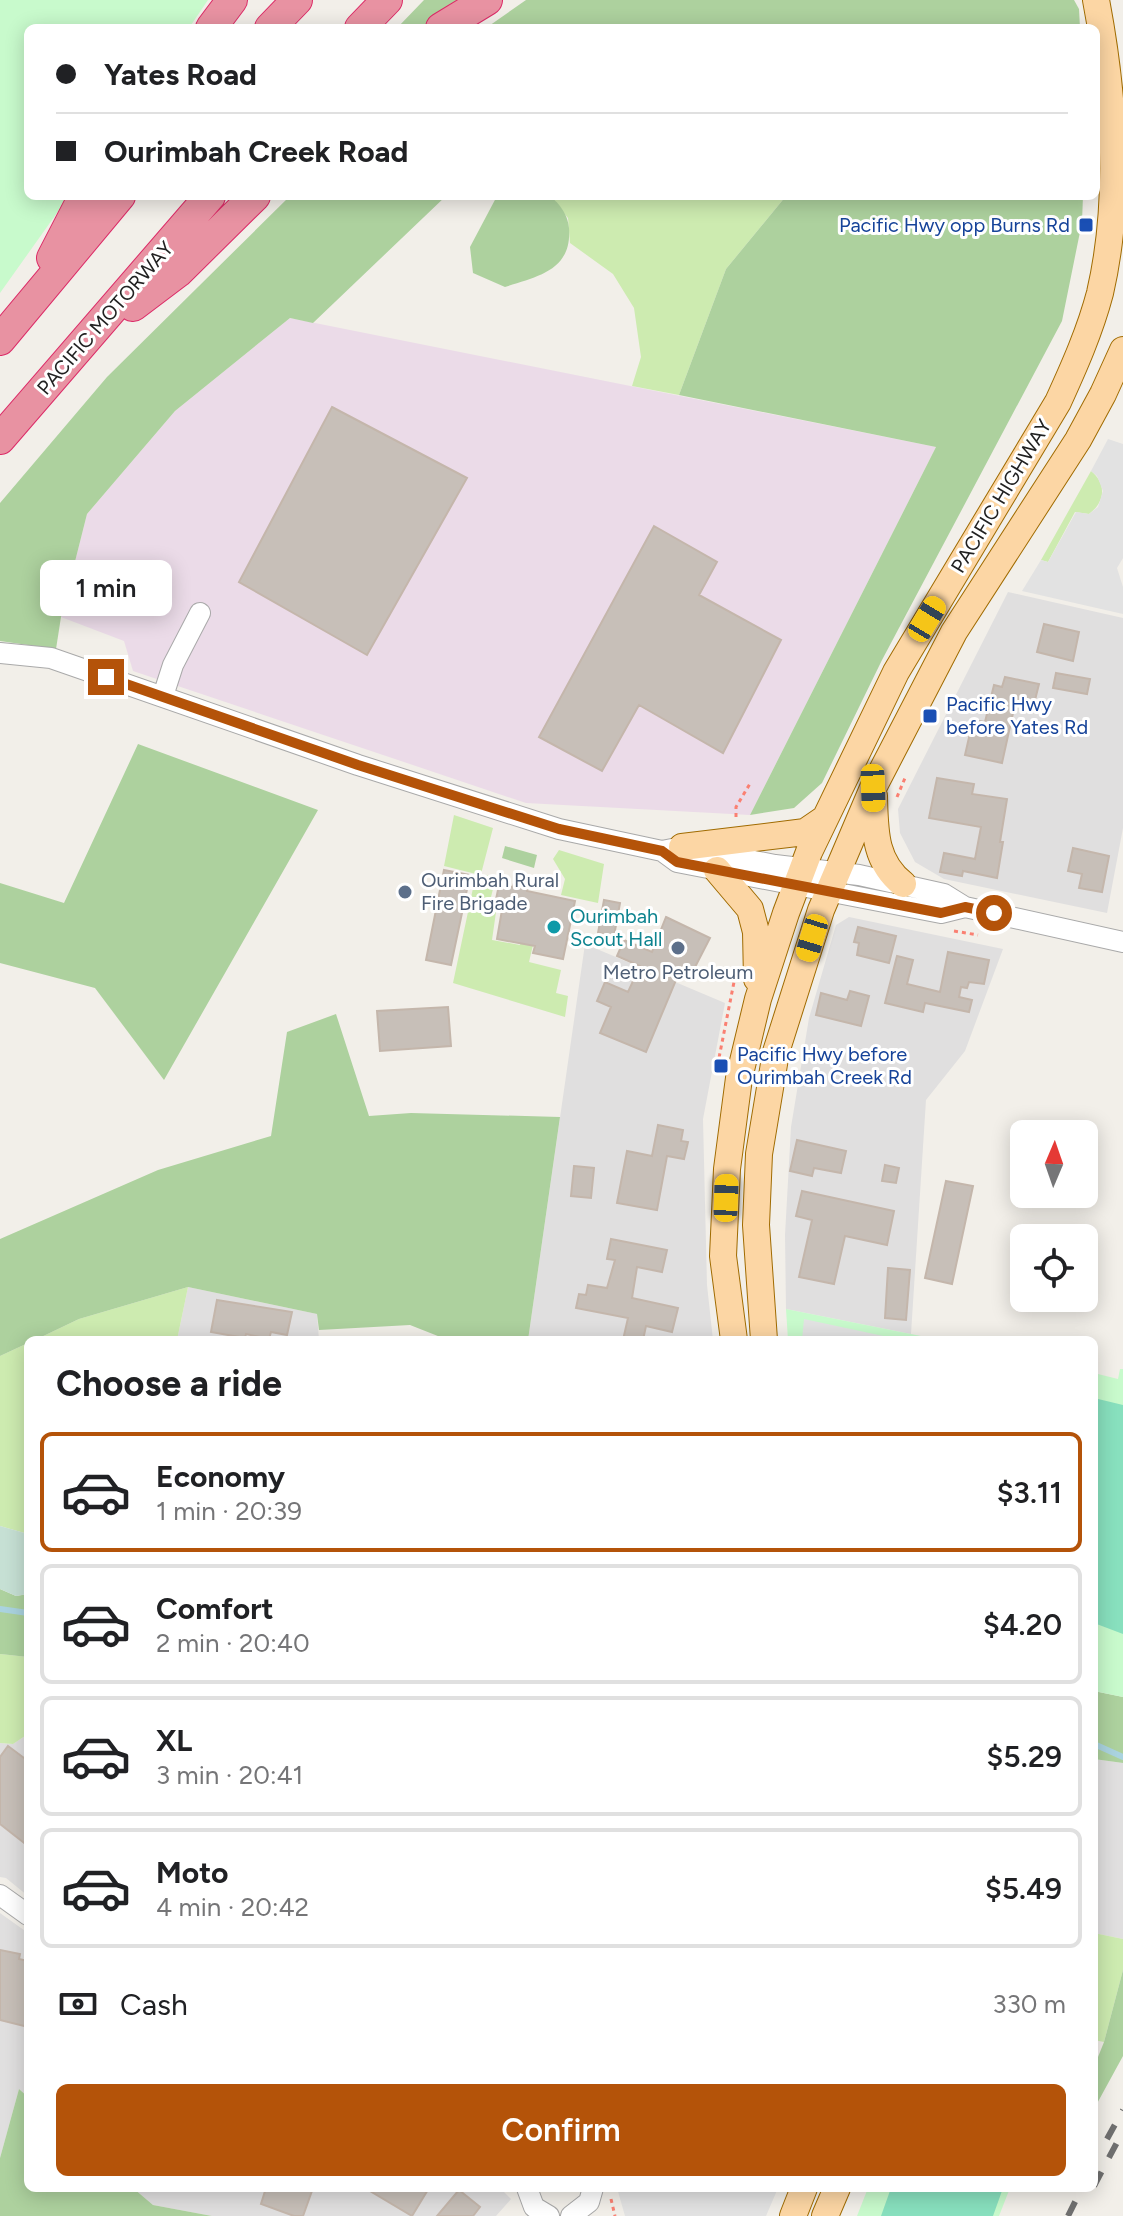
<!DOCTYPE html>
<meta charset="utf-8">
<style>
body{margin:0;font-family:Figtree,sans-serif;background:#f6f6f6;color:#202124;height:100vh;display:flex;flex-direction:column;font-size:30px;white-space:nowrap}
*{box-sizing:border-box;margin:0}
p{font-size:26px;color:#757577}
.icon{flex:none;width:44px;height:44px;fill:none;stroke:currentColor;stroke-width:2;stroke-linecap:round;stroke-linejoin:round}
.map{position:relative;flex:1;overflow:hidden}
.sheet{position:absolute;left:24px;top:1336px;width:1074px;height:856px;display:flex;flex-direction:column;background:#fff;border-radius:12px;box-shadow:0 4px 20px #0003}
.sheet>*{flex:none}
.banner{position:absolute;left:24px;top:24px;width:1076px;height:176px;border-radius:12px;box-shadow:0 4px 20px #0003;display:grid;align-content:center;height:176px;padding:0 32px;background:#fff}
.needle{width:52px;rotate:2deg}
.controls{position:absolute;left:1010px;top:1120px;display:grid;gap:16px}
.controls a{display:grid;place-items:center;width:88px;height:88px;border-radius:12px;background:#fff;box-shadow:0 4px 20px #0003;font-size:40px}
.end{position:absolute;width:36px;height:36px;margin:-18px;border:10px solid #b45309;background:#fff;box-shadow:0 0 0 4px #fff}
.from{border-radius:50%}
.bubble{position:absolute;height:56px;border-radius:12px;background:#fff;box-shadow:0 4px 20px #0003;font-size:26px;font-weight:600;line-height:56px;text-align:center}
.car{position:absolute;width:24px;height:48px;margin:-24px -12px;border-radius:10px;box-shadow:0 0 6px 2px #0007;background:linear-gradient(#f5c518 24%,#345 0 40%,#f5c518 0 76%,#345 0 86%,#f5c518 0)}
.banner b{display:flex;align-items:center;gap:28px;height:76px;font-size:30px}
.banner b+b{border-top:2px solid #e0e0e0}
.banner i{width:20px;height:20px;background:#202124}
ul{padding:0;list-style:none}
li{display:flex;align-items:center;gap:24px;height:120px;margin:0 16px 12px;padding:0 16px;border:4px solid #e0e0e0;border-radius:12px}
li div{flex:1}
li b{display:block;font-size:30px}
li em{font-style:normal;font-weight:600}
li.current{border-color:#b45309}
li>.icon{width:72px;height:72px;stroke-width:1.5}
h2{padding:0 32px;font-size:36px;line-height:96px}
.pay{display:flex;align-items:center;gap:20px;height:88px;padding:0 32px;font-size:30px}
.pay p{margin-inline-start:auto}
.primary-button{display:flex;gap:16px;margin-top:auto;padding:16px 32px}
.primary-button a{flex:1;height:92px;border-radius:12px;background:#b45309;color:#fff;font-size:32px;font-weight:600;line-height:92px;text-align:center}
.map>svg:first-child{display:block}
</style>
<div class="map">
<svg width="1123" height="2216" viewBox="0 0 1123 2216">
<rect width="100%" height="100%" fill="#f2efe9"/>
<path fill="#e0dfdf" d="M1008 592 1123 618V828L1107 913 944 879 915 862 900 833 898 809Z
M849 917 1003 949 965 1051 926 1100 911 1334 786 1309 785 1235 791 1127 809 1018 836 925Z
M585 944 725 1003 703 1119 707 1285 713 1340H528Z
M188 1287 317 1314 319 1340H177Z
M28 1734V1896L6 1878 0 1877V1743L13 1744Z
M1094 1759 1123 1763V1939L1094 1933Z
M0 1913 28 1933V2097L19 2089 0 2158Z
M133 2188H500L511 2199 496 2216H212L153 2205Z"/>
<path fill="#ebdbe8" d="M290 318 936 447 750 815 526 803 133 671 124 641 61 617 87 514 175 411Z"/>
<path fill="#cdebb0" d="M550 196H786L726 269 679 395 632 386 641 357 634 308 613 274 570 243 568 218Z
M1091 471C1107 484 1105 502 1089 514L1075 512 1048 562 1041 560Z
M454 815 493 828 481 874 496 877 488 909 496 912 492 940 520 945 526 907 541 911 529 962 561 970 556 993 568 996 565 1017 453 983 476 874 444 866Z
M559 850 604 864 598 903 561 895 565 879 553 859Z
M188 1287 177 1340H35L79 1319Z
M28 1343V1534L0 1526V1356Z
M0 1654 28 1657V1734L13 1744 0 1743Z
M1094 1933 1123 1939V1970L1104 2042 1094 2040Z"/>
<path fill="#add19e" d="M424 0H461L423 28H397Z
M526 0H1074L1079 9 1080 28H486Z
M290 196H446L313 323 290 318 175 411 87 514 61 617 56 649 0 641V503L107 377Z
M497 196H550C560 204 568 215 569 228 572 270 539 276 505 287L473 273 470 247Z
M786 196H1083L1082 222 1062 321 882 660 822 783 794 808 750 815 936 447 679 395 726 269Z
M138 744 318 810 164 1080 95 988 0 963V883L64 903Z
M505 846 537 855 534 868 502 858Z
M336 1014 369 1116 411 1113 560 1117 528 1340H448L410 1325 319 1330 317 1314 188 1287 79 1319 35 1340H28V1343L0 1356V1239L158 1170 271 1136 287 1032Z
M0 1589 16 1596 28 1594V1657L0 1654Z
M1094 1691 1123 1697V1763L1094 1759Z
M1123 1970V2056L1094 2109V2067L1104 2042Z
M19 2089 28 2097V2188H133L153 2205 212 2216H0V2158Z"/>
<path fill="#c6e0d4" d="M0 1526 28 1534V1594L16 1596 0 1589Z"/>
<path fill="#c8facc" d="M0 0H208L189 28H28V196H69L0 293Z
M786 1309 941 1340H788Z
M1120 1369H1123V1697L1094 1691V1373L1118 1379Z
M868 2188H1010L999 2216H857Z"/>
<path fill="#88e0be" d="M1094 1398 1123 1405V1634L1094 1623Z
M891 2188H1003L993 2216H881Z"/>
<path fill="#e2e2e2" d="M1108 439 1123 444V558L1117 568 1123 587V614L1022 591 1041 560 1048 562 1076 512 1089 514 1098 507 1103 491 1097 476 1091 471Z
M804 1319 902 1340H802Z
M617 2188H778L766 2216H625Z"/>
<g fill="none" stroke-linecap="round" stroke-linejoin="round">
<path stroke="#aad3df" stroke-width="6" d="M0 1609 28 1613
M1094 1744 1123 1757"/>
</g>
<path fill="#c7bfb8" stroke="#c4b6ab" stroke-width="2" d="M332 407 467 478 367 655 239 582Z
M654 526 717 562 699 595 781 640 723 753 639 705 602 771 539 737Z
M1044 624 1079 632 1073 661 1037 652Z
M1056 673 1090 679 1087 694 1053 688Z
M1005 677 1039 684 1033 708 1015 704 1002 763 965 755 973 720 985 722 994 685 1002 687Z
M937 778 974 784 972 794 1007 799 1000 842H1003L997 878 963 871 962 876 940 872 944 853 975 859 981 827 929 818Z
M1073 848 1109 856 1102 892 1079 888 1082 874 1068 871Z
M444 870 470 875 451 965 426 960Z
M514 883 528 886 527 891 575 901 563 959 533 953 535 946 497 939 502 910 494 909 499 885 513 887Z
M604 900 620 903 614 936 598 933Z
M666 917 710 938 692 973 681 968 646 1052 600 1033 611 1007 597 1001 605 982 628 992 640 966 617 956 624 940 652 952Z
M858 927 896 936 889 963 857 955 859 943 854 942Z
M948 952 989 960 984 984 969 982 967 988 961 987 959 997 972 1000 969 1012 925 1003 923 1012 885 1003 897 956 913 960 907 984 940 992Z
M850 991 869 996 861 1026 816 1015 821 993 847 1000Z
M448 1007 451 1046 380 1051 377 1011Z
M658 1125 683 1130 681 1141 688 1142 684 1159 667 1156 657 1210 617 1203 627 1151 652 1156Z
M797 1140 846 1151 841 1173 814 1168 812 1176 790 1171Z
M885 1165 899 1168 896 1183 882 1181Z
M574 1166 594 1168 591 1198 571 1196Z
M946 1181 973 1186 952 1284 925 1278Z
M802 1191 894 1211 887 1245 845 1236 834 1284 799 1277 812 1220 796 1216Z
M611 1239 667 1250 662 1272 637 1267 632 1298 678 1308 672 1332 646 1326 643 1340H623L628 1318 576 1308 579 1294 586 1295 588 1285 607 1288 615 1260 607 1259Z
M888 1268 910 1270 906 1320 885 1318Z
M217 1300 292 1312 287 1335 271 1332 269 1339 246 1334 245 1338 211 1332Z
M8 1746 28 1761V1846L0 1824V1757Z
M0 1950 20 1954 19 1959 28 1961V2027L0 2020Z
M266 2188H313L303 2216H294L261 2204Z
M365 2188H429L412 2216Z
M459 2190 480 2207 473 2216H437Z"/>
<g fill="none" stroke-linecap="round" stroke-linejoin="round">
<g stroke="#a9a9a9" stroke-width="22">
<path id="minor" d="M0 653 51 658 358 765 559 829 662 851 682 847 775 865 859 875 944 894 965 907 1123 942
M163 696 173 665 200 613
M662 851 677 862 941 913 965 907
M0 1895 28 1915
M527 2188 534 2207 549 2216
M571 2216 589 2202 593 2188"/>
</g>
<g stroke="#a06b00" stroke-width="28">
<path id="major" d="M874 796C875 830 874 861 903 884
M682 847 805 832 824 819
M717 870 750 909 756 932 757 979
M734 1340 723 1256 727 1169 739 1078 758 999 786 913 809 852 896 672 1058 402C1074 367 1090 331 1100 293 1122 198 1114 95 1096 0
M764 1340 756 1225 759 1154 776 1052 821 910 873 788 954 632 1078 440 1103 394 1123 350
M793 2216 804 2188
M825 2216 837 2188"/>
</g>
<g stroke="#dc2a67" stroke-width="32">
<path id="highway" d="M211 28 232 0
M270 28 297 0
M360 28 387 0
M441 28 487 0
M52 258 84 196
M133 306 178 272 255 196
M0 340 120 196
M0 439 210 196"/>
</g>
<path stroke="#fa8072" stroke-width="3" stroke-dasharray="4 4" stroke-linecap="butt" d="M897 797 905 778
M736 817V807L751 782
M954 931 978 935
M716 1073 734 982
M611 2199 615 2216"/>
<use href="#minor" stroke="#fff" stroke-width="20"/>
<use href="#major" stroke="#fcd6a4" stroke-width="26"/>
<use href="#highway" stroke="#e892a2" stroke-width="30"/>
<path stroke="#707070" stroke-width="6" stroke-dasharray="16 16" stroke-linecap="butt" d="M1107 2139 1123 2110
M1094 2186 1123 2131
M1068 2216 1082 2188"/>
</g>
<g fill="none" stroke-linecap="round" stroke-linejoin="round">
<path stroke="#b45309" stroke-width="10" d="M106 677 358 765 559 829 662 851 677 862 941 913 965 907 994 913"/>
</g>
<g fill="#1a4fb4" stroke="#fff" stroke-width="3">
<rect x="1078" y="217" width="16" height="16" rx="4"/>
<rect x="922" y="708" width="16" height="16" rx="4"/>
<rect x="713" y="1058" width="16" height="16" rx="4"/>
</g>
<g fill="#5c6f8a" stroke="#fff" stroke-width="3">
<circle cx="405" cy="892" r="8"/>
<circle cx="678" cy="948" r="8"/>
</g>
<circle fill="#0f9aa8" stroke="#fff" stroke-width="3" cx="554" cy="927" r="8"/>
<g text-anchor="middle" stroke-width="6" stroke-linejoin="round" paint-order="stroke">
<g font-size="20" fill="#164399" stroke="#fff" text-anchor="start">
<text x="1070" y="232" text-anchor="end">Pacific Hwy opp Burns Rd</text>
<text x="946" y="711">Pacific Hwy<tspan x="946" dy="23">before Yates Rd</tspan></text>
<text x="737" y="1061">Pacific Hwy before<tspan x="737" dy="23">Ourimbah Creek Rd</tspan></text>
</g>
<g font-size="20" fill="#222" stroke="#fff">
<text transform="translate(105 318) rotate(-49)" y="7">PACIFIC MOTORWAY</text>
<text transform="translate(1001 496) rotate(-59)" y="7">PACIFIC HIGHWAY</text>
</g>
<g font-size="20" fill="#4e5e75" stroke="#fff" text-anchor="start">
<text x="421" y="887">Ourimbah Rural<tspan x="421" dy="23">Fire Brigade</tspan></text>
<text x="678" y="979" text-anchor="middle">Metro Petroleum</text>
</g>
<g font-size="20" fill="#0d838f" stroke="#fff" text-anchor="start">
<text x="570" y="923">Ourimbah<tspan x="570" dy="23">Scout Hall</tspan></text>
</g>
</g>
</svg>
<div class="controls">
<a><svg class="needle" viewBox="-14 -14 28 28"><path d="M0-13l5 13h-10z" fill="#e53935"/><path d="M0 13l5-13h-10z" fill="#757577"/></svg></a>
<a><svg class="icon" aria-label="locate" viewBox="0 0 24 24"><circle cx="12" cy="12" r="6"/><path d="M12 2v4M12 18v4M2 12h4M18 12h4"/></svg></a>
</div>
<i class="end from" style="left:994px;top:913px"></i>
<i class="end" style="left:106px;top:677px"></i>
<div class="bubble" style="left:40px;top:560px;width:132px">1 min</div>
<i class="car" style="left:927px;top:619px;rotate:31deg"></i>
<i class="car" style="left:873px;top:788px;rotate:178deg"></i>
<i class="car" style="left:812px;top:938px;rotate:197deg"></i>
<i class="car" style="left:726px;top:1198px;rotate:2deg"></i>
<div class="banner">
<b><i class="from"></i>Yates Road</b>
<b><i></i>Ourimbah Creek Road</b>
</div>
<section class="sheet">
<h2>Choose a ride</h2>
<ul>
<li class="current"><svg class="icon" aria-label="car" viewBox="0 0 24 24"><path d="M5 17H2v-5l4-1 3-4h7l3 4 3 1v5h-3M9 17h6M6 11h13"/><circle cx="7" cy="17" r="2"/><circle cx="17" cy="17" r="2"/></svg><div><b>Economy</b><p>1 min · 20:39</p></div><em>$3.11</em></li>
<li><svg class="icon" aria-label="car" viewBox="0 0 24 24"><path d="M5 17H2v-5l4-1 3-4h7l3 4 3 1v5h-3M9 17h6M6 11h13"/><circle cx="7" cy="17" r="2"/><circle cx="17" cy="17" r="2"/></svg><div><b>Comfort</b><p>2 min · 20:40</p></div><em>$4.20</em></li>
<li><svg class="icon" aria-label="car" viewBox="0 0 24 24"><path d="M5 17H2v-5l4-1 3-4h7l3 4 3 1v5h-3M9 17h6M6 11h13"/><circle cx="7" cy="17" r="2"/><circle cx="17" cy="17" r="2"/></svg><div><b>XL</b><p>3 min · 20:41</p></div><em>$5.29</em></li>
<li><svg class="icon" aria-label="car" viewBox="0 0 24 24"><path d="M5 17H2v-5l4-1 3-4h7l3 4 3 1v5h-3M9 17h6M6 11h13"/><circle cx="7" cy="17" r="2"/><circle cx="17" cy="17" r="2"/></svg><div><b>Moto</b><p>4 min · 20:42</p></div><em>$5.49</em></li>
</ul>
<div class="pay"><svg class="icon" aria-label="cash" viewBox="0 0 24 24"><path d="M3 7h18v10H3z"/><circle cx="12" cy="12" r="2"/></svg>Cash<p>330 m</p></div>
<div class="primary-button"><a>Confirm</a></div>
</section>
</div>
